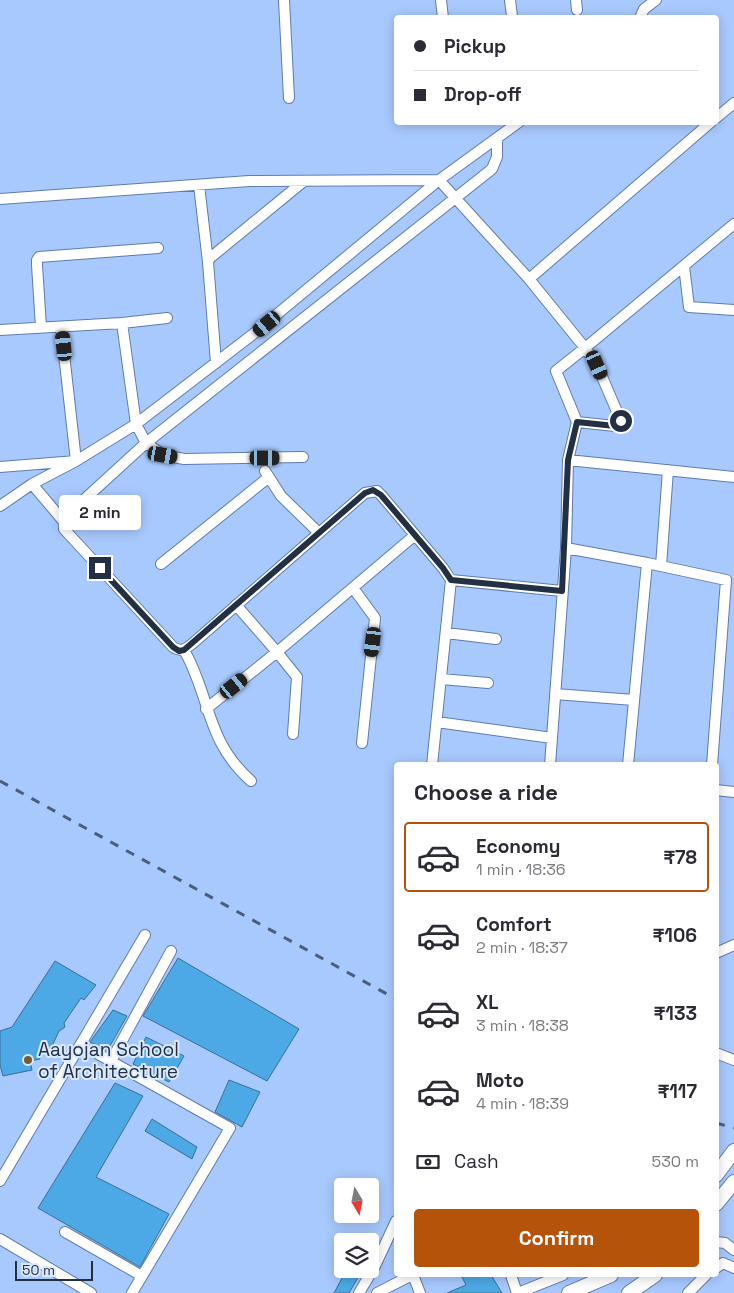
<!DOCTYPE html>
<meta charset="utf-8">
<style>
body{margin:0;font-family:"Space Grotesk",sans-serif;background:#f2f2f3;color:#2b2b33;height:100vh;display:flex;flex-direction:column;font-size:19px;white-space:nowrap}
*{box-sizing:border-box;margin:0}
p{font-size:16px;color:#7c7c81}
.icon{flex:none;width:28px;height:28px;fill:none;stroke:currentColor;stroke-width:2;stroke-linecap:round;stroke-linejoin:round}
.map{position:relative;flex:1;overflow:hidden}
.sheet{position:absolute;left:394px;top:762px;width:325px;height:515px;display:flex;flex-direction:column;background:#fff;border-radius:5px;box-shadow:0 2px 12px #0003}
.sheet>*{flex:none}
.top-card{position:absolute;left:394px;top:15px;width:325px;height:110px;border-radius:5px;box-shadow:0 2px 12px #0003;display:grid;align-content:center;height:110px;padding:0 20px;background:#fff}
.needle{width:32px;rotate:170deg}
.buttons{position:absolute;left:334px;top:1178px;display:grid;gap:10px}
.buttons a{display:grid;place-items:center;width:45px;height:45px;border-radius:5px;background:#fff;box-shadow:0 2px 12px #0003;font-size:25px}
.scale{position:absolute;left:15px;bottom:12px;width:78px;box-sizing:border-box;padding-left:5px;border:2px solid #233044;border-top:0;font-size:14px;line-height:18px;white-space:nowrap;color:#233044;-webkit-text-stroke:4px #dbe9ff;paint-order:stroke}
.end{position:absolute;width:22px;height:22px;margin:-11px;border:6px solid #233044;background:#fff;box-shadow:0 0 0 2px #fff}
.from{border-radius:50%}
.bubble{position:absolute;height:35px;border-radius:5px;background:#fff;box-shadow:0 2px 12px #0003;font-size:16px;font-weight:700;line-height:35px;text-align:center}
.car{position:absolute;width:15px;height:30px;margin:-15px -8px;border-radius:6px;box-shadow:0 0 4px 1px #0007;background:linear-gradient(#222 24%,#8ab4d8 0 40%,#222 0 76%,#8ab4d8 0 86%,#222 0)}
.top-card b{display:flex;align-items:center;gap:18px;height:48px;font-size:19px}
.top-card b+b{border-top:1px solid #e1e1e2}
.top-card i{width:12px;height:12px;background:#2b2b33}
ul{padding:0;list-style:none}
li{display:flex;align-items:center;gap:15px;height:70px;margin:0 10px 8px;padding:0 10px;border:2px solid transparent;border-radius:5px}
li div{flex:1}
li b{display:block;font-size:19px}
li em{font-style:normal;font-weight:700}
li.current{border-color:#b45309}
li>.icon{width:45px;height:45px;stroke-width:1.5}
h2{padding:0 20px;font-size:22px;line-height:60px}
.pay{display:flex;align-items:center;gap:12px;height:55px;padding:0 20px;font-size:19px}
.pay p{margin-inline-start:auto}
.action{display:flex;gap:10px;margin-top:auto;padding:10px 20px}
.action a{flex:1;height:58px;border-radius:5px;background:#b45309;color:#fff;font-size:20px;font-weight:700;line-height:58px;text-align:center}
.map>svg:first-child{display:block}
</style>
<div class="map">
<svg width="734" height="1293" viewBox="0 0 734 1293">
<rect width="100%" height="100%" fill="#a8c9fe"/>
<path fill="#4da9e5" stroke="#386f94" d="M178 958 299 1029 267 1081 143 1016Z
M55 961 96 985 84 1000 81 998 64 1023 65 1027 59 1031 53 1044 54 1050 39 1052 40 1059 30 1061 32 1070 3 1076 0 1065V1031L12 1027Z
M113 1010 127 1016 107 1051 90 1042Z
M146 1037 184 1056 169 1082 133 1064Z
M229 1080 260 1092 242 1127 215 1112Z
M115 1083 143 1096 96 1177 169 1214 140 1267 38 1208Z
M152 1119 197 1147 192 1159 145 1131Z
M347 1269 359 1276 349 1293H334Z
M461 1275H491L502 1293H447L466 1285Z"/>
<g fill="none" stroke-linecap="round" stroke-linejoin="round">
<g stroke="#5f7cad" stroke-width="12">
<path id="minor" d="M284 0 289 98
M441 0 443 18
M510 0 512 16
M576 0 577 10
M640 18 644 9 656 0
M716 118 734 103
M519 122 439 180 529 279 585 348 734 224
M199 185 208 262
M0 199 249 181 439 180 252 335 136 424 146 443 163 455 184 459 303 457
M684 266 689 307 734 310
M529 279 711 122
M41 327 37 265V260L39 257 158 248
M0 330 122 323 167 318
M216 363 208 262 210 258 304 181
M568 460 734 477
M0 467 76 461 136 424 122 323
M265 471 281 496 319 533
M32 484 65 523
M0 506 32 484 76 461 61 327
M566 548 568 460 577 422 556 371 585 348 597 365 621 421 619 425 615 426 577 422
M647 563 726 580 712 765
M161 564 269 477
M661 566 668 470
M451 580 443 568 381 495 377 491 365 493 192 644C184 650 181 652 173 647L64 529 65 517 146 443 492 169 497 157V138
M353 588 375 618 362 743
M236 605 277 652 415 535
M446 633 496 639
M184 650C211 697 205 740 251 781
M441 679 488 683
M555 694 634 700
M206 709 277 652 297 677 293 734
M437 722 552 738
M432 765 451 580 562 591
M550 765 566 548 647 563 628 765
M716 790 734 792
M716 953 734 945
M716 1053 734 1060
M98 1054 230 1128 132 1293
M111 1061 171 951
M0 1181 145 935
M65 1232 142 1276
M0 1239 91 1293
M716 1242 725 1243 734 1250
M716 1268 723 1263 734 1268
M413 1275 420 1293
M511 1275 517 1293
M359 1293 375 1266 396 1221
M377 1293 412 1275
M518 1293 563 1275
M688 1293 706 1275"/>
</g>
<g stroke="#5f7cad" stroke-width="16">
<path id="major" d="M716 1175 734 1151
M716 1204 734 1182
M569 1293 611 1275
M629 1293 655 1275"/>
</g>
<use href="#minor" stroke="#fff" stroke-width="10"/>
<use href="#major" stroke="#fff" stroke-width="14"/>
<path stroke="#4a5d7b" stroke-width="3" stroke-dasharray="9 9" stroke-linecap="butt" d="M0 781 396 999
M716 1123 734 1128"/>
</g>
<g fill="none" stroke-linecap="round" stroke-linejoin="round">
<path stroke="#233044" stroke-width="6" d="M100 568 173 647 179 651 184 650 365 493 373 490 381 495 443 568 451 580 562 591 568 460 577 422 615 426 619 425 621 421"/>
</g>
<circle fill="#765c2d" stroke="#dbe9ff" stroke-width="2" cx="28" cy="1060" r="5"/>
<g text-anchor="middle" stroke-width="4" stroke-linejoin="round" paint-order="stroke">
<g font-size="19" fill="#233044" stroke="#dbe9ff" text-anchor="start">
<text x="38" y="1056">Aayojan School<tspan x="38" dy="22">of Architecture</tspan></text>
</g>
</g>
</svg>
<div class="buttons">
<a><svg class="needle" viewBox="-14 -14 28 28"><path d="M0-13l5 13h-10z" fill="#e53935"/><path d="M0 13l5-13h-10z" fill="#7c7c81"/></svg></a>
<a><svg class="icon" aria-label="layers" viewBox="0 0 24 24"><path d="M12 4l9 5-9 5-9-5zM3 14l9 5 9-5"/></svg></a>
</div>
<div class="scale">50 m</div>
<i class="end from" style="left:621px;top:421px"></i>
<i class="end" style="left:100px;top:568px"></i>
<div class="bubble" style="left:59px;top:495px;width:82px">2 min</div>
<i class="car" style="left:267px;top:324px;rotate:230deg"></i>
<i class="car" style="left:64px;top:346px;rotate:354deg"></i>
<i class="car" style="left:597px;top:365px;rotate:156deg"></i>
<i class="car" style="left:163px;top:455px;rotate:100deg"></i>
<i class="car" style="left:265px;top:458px;rotate:90deg"></i>
<i class="car" style="left:373px;top:642px;rotate:187deg"></i>
<i class="car" style="left:234px;top:686px;rotate:51deg"></i>
<div class="top-card">
<b><i class="from"></i>Pickup</b>
<b><i></i>Drop-off</b>
</div>
<section class="sheet">
<h2>Choose a ride</h2>
<ul>
<li class="current"><svg class="icon" aria-label="car" viewBox="0 0 24 24"><path d="M5 17H2v-5l4-1 3-4h7l3 4 3 1v5h-3M9 17h6M6 11h13"/><circle cx="7" cy="17" r="2"/><circle cx="17" cy="17" r="2"/></svg><div><b>Economy</b><p>1 min · 18:36</p></div><em>₹78</em></li>
<li><svg class="icon" aria-label="car" viewBox="0 0 24 24"><path d="M5 17H2v-5l4-1 3-4h7l3 4 3 1v5h-3M9 17h6M6 11h13"/><circle cx="7" cy="17" r="2"/><circle cx="17" cy="17" r="2"/></svg><div><b>Comfort</b><p>2 min · 18:37</p></div><em>₹106</em></li>
<li><svg class="icon" aria-label="car" viewBox="0 0 24 24"><path d="M5 17H2v-5l4-1 3-4h7l3 4 3 1v5h-3M9 17h6M6 11h13"/><circle cx="7" cy="17" r="2"/><circle cx="17" cy="17" r="2"/></svg><div><b>XL</b><p>3 min · 18:38</p></div><em>₹133</em></li>
<li><svg class="icon" aria-label="car" viewBox="0 0 24 24"><path d="M5 17H2v-5l4-1 3-4h7l3 4 3 1v5h-3M9 17h6M6 11h13"/><circle cx="7" cy="17" r="2"/><circle cx="17" cy="17" r="2"/></svg><div><b>Moto</b><p>4 min · 18:39</p></div><em>₹117</em></li>
</ul>
<div class="pay"><svg class="icon" aria-label="cash" viewBox="0 0 24 24"><path d="M3 7h18v10H3z"/><circle cx="12" cy="12" r="2"/></svg>Cash<p>530 m</p></div>
<div class="action"><a>Confirm</a></div>
</section>
</div>
